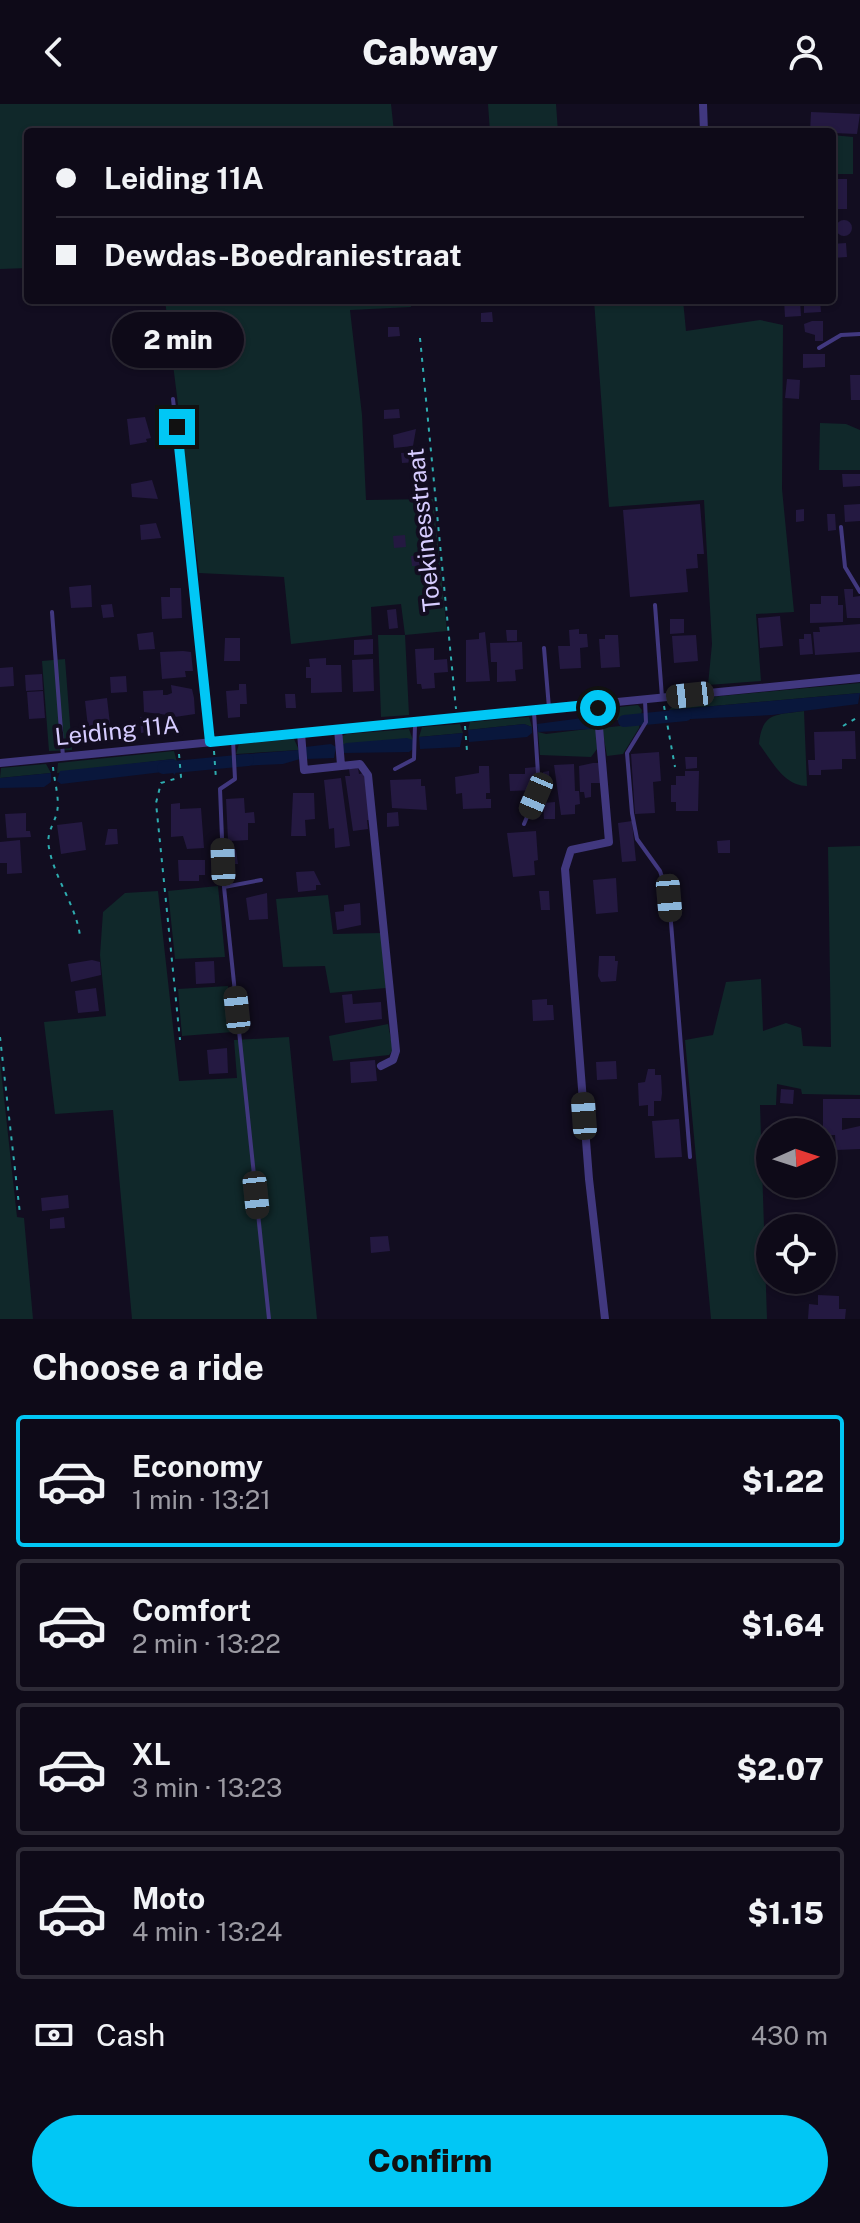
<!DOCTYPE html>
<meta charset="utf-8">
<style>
body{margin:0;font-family:"Public Sans",sans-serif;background:#171321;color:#f1f3f6;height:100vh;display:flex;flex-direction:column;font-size:30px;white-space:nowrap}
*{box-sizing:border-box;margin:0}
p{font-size:26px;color:#9b9aa2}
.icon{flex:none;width:44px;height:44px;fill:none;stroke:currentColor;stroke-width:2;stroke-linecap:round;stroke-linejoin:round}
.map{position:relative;height:1215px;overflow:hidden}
.panel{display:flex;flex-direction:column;background:#0e0a18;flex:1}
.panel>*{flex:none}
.top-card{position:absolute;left:24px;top:24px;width:812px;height:176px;border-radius:8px;box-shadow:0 2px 6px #0004,0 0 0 2px #2e2b37;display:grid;align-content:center;height:176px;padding:0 32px;background:#0e0a18}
.needle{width:52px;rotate:87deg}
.buttons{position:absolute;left:756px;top:1014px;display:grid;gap:16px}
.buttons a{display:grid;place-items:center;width:80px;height:80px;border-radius:50%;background:#0e0a18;box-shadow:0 2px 6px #0004,0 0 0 2px #2e2b37;font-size:40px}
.end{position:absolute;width:36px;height:36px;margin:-18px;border:10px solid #01c7f5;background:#111;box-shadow:0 0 0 4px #111}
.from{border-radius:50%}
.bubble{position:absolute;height:56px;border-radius:28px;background:#0e0a18;box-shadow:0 2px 6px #0004,0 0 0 2px #2e2b37;font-size:26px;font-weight:800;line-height:56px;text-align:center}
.car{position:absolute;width:24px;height:48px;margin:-24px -12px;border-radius:10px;box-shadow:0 0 6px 2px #0007;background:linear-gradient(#222 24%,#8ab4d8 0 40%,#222 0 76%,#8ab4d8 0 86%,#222 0)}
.top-card b{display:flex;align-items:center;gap:28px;height:76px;font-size:30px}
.top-card b+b{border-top:2px solid #2e2b37}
.top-card i{width:20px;height:20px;background:#f1f3f6}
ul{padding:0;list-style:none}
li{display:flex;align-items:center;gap:24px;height:132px;margin:0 16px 12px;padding:0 16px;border:4px solid #2e2b37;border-radius:8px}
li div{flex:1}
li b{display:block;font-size:30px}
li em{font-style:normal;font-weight:800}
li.on{border-color:#01c7f5}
li>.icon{width:72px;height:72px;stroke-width:1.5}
h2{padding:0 32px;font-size:36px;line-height:96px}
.pay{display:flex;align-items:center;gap:20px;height:88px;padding:0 32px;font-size:30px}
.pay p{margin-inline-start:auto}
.cta{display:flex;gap:16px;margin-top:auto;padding:16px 32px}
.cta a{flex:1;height:92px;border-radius:48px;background:#01c7f5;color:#111;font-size:32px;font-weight:800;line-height:92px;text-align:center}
header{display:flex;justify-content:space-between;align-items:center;height:104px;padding:0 32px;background:#0e0a18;font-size:36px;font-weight:800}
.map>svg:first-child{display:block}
</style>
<header><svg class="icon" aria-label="back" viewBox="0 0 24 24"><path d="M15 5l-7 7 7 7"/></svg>Cabway<svg class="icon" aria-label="person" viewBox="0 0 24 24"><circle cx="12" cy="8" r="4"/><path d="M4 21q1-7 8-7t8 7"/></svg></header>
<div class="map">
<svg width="860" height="1215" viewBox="0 0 860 1215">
<rect width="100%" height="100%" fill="#120d20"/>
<path fill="#10282a" d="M0 0H391L394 28H28V164L0 165Z
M488 0H556L558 28H490Z
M832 31 853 33V70H832Z
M165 196H410L411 203 350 206 362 311 366 396 433 395 447 527 405 531 409 611 381 613 378 531H405L401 500 371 503 372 531 291 540 284 473 199 469Z
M594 196H683L686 227 760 216 783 221 782 385 794 508 756 510 761 577 708 581 712 540 704 396 609 403Z
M820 319 846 320 860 326V366H819Z
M65 555 72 646 49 647 42 557Z
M860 579V589L669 606 679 596Z
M638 601 642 606 639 624 623 650 607 652 602 624 638 620 601 613V605Z
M804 607 807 682C784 682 772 657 759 640 762 608 776 611 804 607Z
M529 613 532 623 524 620 468 626 470 618Z
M460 620 463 629 419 633 422 623Z
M596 624 597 645 591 653 540 651 538 628 546 630Z
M409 625 413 636 342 641V632L347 630Z
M294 635 299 646 236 650 239 640Z
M174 647 177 658 173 655 57 669 58 659Z
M46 660 51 669 0 674 1 664Z
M860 742V991L802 990 801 985 777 980 776 1001H760L767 1215H711L685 936 713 931 726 878 761 875 763 927 786 919 801 924 803 942 831 943 828 743Z
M218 782 225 853 175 855 168 787Z
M158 787 179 977 237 974 234 936 289 933 317 1215H132L113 1006 55 1010 44 918 106 912 100 851 103 808 125 789Z
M328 791 333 830 381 829 386 884 330 889 325 862 283 863 276 795Z
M228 882 233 928 182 932 178 885Z
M388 920 393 946 389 951 333 957 329 932Z
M0 957 17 1113 24 1114 33 1215H0Z"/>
<path fill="#09173c" d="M860 589 858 600 772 611 670 616 669 606Z
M590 613 596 616V624L592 625 538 628 537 620Z
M524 620 532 623V629L527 633 469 638 468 626Z
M463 629 460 643 420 645 419 633Z
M407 634 413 636V645L409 648 343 649 342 641 346 639Z
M331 640 336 643 334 654 306 655 305 643Z
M299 646 300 655 283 660 236 662V651Z
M174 655 177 658 175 671 171 667 61 680 57 677 60 667Z
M51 669V678L44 683 0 684V674Z"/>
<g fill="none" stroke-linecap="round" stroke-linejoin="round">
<path stroke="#09173c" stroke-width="12" d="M624 617 686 611
M163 664 248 656"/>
</g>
<path fill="#241941" d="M811 8 860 10 857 30 810 28Z
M832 75H847V105H832Z
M836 124a8 8 0 1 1 16 0a8 8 0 1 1-16 0Z
M846 139 847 153 832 154V140Z
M784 196H800L801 212 785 213Z
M804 196H820L821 208 804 209Z
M492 208 493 218H481V209Z
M812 217H823V237H815V231L805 228 804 220Z
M388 223H399L400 232 388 233Z
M149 233 150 245H141L140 234Z
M803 250H825V263L803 264Z
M850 271H860V296H851Z
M787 275 800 276 799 295 785 294Z
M399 305 400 314 384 315V306Z
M145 313 151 334 146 335 147 338 130 341 127 315Z
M416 325 413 342 394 344 393 331Z
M417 348 418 358 402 359 401 349Z
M842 370H860V382L843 383Z
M152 376 158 395 132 393 131 380Z
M700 400 704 450H697L698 464 686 465 688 488 630 493 623 406Z
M860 400V417L845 418 844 401Z
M804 405V417L796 418V406Z
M827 410H835L836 426 828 427Z
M156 419 161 434 141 436 140 421Z
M405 431 406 443 394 444 393 432Z
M411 452H421V462H412Z
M91 481 92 503 71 504 69 483Z
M170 484H181L182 514 162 515 161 493H170Z
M844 485H853V493L860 492V514H847Z
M821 492H838V501H843V518L810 519V500H821Z
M112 500 114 513 103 514 101 501Z
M396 505 398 524 389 525 387 506Z
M780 512 783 542 760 544 758 514Z
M670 515H684V529L670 530Z
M860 520V548L815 551 813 528H820L819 523Z
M579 525V530H587L588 543 580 544 581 564 560 565 558 542H570L569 526Z
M506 526H517V537H507Z
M153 528 155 545 139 546 137 530Z
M485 528 490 577 466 578V536L479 535V529Z
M804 530H811L813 550 800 551 799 535H804Z
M605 531H618L620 563 601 564 599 535H605Z
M696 531 698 557 674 559 672 532Z
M225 534H240V557H224Z
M373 535V550L354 551V536Z
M522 538 523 565 515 566 516 577 497 578V558H491L490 539Z
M434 544V556L447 555 448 568 434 569 435 584 422 585 421 580H417L415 545Z
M183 547 191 548 193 567H185L186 573 162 575 160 548Z
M326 554V561H341L342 588 311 589V574H306V563H310L309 555Z
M373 555 374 587 353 588 352 556Z
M13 563 14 582 0 583V564Z
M42 570 43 586 26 587 25 571Z
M126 572 127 588 111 589 110 573Z
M239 580H246L247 600H240V613L228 614 226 587 239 586Z
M171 581 192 585 194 594 195 610 175 613 176 619 169 620 168 611 144 608 143 587 163 586V591H167L172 589Z
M43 587 45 614 29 615 27 588Z
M285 590H295L296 604H286Z
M107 594 110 620 88 623 85 597Z
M140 613H147L148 628 141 629Z
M855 627 856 655H842V665L821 666V671H809L808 656H815L814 628Z
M659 648 661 677 653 678 655 709 635 710 631 650Z
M685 653H697V664L686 665Z
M593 659H601L602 679H591V693L585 694 584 688H580L579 662Z
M574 660 575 687H579L580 700 575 701V710L561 711 554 661Z
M479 662H489L490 689H486V695H491V704L463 705 462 689 456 690 455 673 479 669Z
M536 663V686L510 687 509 670H525V664Z
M358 664 359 670 364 669 370 716H367L368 725 353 727 345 672H350L349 665Z
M549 667 550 685H544L543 668Z
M685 667H699L698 707H676V698H671V681H676V672H685Z
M341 674 350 742 335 744 334 724 329 725 324 676Z
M421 675V682H425L427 706 392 704 390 676Z
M293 689H314L315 715 305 716 306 732H291Z
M244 694 245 709 254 708 255 719H248V736L231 737 228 736 226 695Z
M555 698V715H544L543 699Z
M180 699V705L201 704 204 744 187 745 183 732 171 733V700Z
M398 708 399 722 387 723V709Z
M26 709V727H30L31 733 7 734 5 710Z
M632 717 636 757 622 758 618 719Z
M82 718 86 746 61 750 57 721Z
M108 725H117L118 740 105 741Z
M536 727 538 756 534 757 535 771 513 773 507 729Z
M20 736 22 769 7 770V759H0V738Z
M730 736V749H718L717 737Z
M226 746H236L238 760H228Z
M178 756H205V771H199V777H179Z
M314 767 321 781H316V786L298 788 296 768Z
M616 774 618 808 596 810 593 776Z
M539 787H549L550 806H541Z
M267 789 268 815 249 816 246 794Z
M360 799 361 821 337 826 335 808 344 807V801Z
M599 852H615V857H618L616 877 601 878 598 872Z
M92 856 100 858 101 871 71 878 68 860Z
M214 857 215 879 196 880 195 858Z
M96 884 99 907 78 909 75 887Z
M352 890 353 900 381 898 382 915 345 919 342 891Z
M547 895V901H553L554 916 533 917 532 896Z
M227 944 228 969 209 970 207 946Z
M375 956 377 977 351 979 350 958Z
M616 957 617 975 597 976 596 958Z
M648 965H655V971H661L662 989 661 997H654V1012H648V1001L639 1002 638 979 645 978Z
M781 985 794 986 793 1000 780 999Z
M823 995H860V1014H842V1026L860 1022V1045L836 1046 835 1031H823Z
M679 1015 682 1053 655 1054 652 1017Z
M68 1091 69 1104 42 1107 41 1094Z
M64 1113 65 1124 50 1125V1115Z
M388 1132 390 1147 371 1149 370 1133Z
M818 1191 839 1192V1205H846L845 1215H808L809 1200 818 1201Z"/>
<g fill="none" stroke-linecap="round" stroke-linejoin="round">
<path stroke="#2eadb0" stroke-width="2" stroke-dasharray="4 6" stroke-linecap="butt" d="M420 234 456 605
M664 602 675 663
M465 622 467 647
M843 622 860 612
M214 647 216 675
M179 650 181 673 161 679 156 699 180 936
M53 663C54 676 60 695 57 708 54 721 46 728 49 744 55 776 76 801 80 832
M0 933 20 1110"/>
<path stroke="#41387f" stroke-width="4" d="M819 244 841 231 860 230
M173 295 210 638
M841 423 845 463 860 488
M655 501 662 593
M52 508 63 653
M544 544 549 604
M645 597 646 618 627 649 632 709 637 735 660 767 669 794 690 1053
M233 636 235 675 220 685 224 783 269 1215
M395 665 414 655 415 620
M524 720 539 685 534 608
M224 783 261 776"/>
<path stroke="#41387f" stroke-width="8" d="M703 0 704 28
M597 600 609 738 571 746 565 765 589 1075 605 1215
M338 625 341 661
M301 629 304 666 360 660 368 671 396 947 393 956 381 962
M0 659 860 574"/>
</g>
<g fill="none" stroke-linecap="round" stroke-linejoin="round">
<path stroke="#01c7f5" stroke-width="10" d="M177 323 210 638 597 600 598 604"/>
</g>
<g text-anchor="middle" stroke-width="8" stroke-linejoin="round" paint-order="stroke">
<g font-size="24" fill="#d6ccff" stroke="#120d20">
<text transform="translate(424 426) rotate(-96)" y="8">Toekinesstraat</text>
<text transform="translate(117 627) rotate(-6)" y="8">Leiding 11A</text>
</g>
</g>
</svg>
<div class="buttons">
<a><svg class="needle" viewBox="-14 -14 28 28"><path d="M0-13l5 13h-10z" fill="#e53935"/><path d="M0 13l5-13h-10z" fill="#9b9aa2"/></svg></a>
<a><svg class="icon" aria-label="locate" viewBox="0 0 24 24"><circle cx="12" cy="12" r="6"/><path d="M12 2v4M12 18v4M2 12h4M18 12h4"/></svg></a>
</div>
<i class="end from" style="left:598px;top:604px"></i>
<i class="end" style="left:177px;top:323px"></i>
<div class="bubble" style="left:112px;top:208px;width:132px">2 min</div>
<i class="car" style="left:690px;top:591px;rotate:264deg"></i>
<i class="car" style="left:536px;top:692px;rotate:203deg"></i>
<i class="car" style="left:223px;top:758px;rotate:358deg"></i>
<i class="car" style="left:669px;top:794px;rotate:175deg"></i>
<i class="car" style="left:237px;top:906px;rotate:354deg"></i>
<i class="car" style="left:584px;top:1012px;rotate:356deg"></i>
<i class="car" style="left:256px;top:1091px;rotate:174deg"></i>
<div class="top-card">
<b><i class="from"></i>Leiding 11A</b>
<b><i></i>Dewdas-Boedraniestraat</b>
</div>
</div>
<section class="panel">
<h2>Choose a ride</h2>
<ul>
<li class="on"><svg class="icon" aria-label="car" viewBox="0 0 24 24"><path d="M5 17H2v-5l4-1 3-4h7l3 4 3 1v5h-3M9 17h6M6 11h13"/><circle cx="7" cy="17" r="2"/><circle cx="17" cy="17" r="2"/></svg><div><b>Economy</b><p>1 min · 13:21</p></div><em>$1.22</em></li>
<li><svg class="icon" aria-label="car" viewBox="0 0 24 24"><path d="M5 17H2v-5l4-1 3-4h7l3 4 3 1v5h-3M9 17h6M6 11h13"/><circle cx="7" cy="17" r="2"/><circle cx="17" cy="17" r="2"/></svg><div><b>Comfort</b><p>2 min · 13:22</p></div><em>$1.64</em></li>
<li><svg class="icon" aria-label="car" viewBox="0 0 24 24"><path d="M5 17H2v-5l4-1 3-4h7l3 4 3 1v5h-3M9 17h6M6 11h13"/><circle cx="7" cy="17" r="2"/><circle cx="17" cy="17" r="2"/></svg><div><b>XL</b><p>3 min · 13:23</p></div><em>$2.07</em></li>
<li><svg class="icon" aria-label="car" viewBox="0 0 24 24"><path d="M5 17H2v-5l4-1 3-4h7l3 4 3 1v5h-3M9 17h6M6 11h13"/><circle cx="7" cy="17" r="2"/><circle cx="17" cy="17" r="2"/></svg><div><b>Moto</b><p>4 min · 13:24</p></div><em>$1.15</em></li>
</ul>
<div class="pay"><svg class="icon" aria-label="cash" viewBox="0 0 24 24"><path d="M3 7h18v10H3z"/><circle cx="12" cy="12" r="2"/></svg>Cash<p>430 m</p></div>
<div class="cta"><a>Confirm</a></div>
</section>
